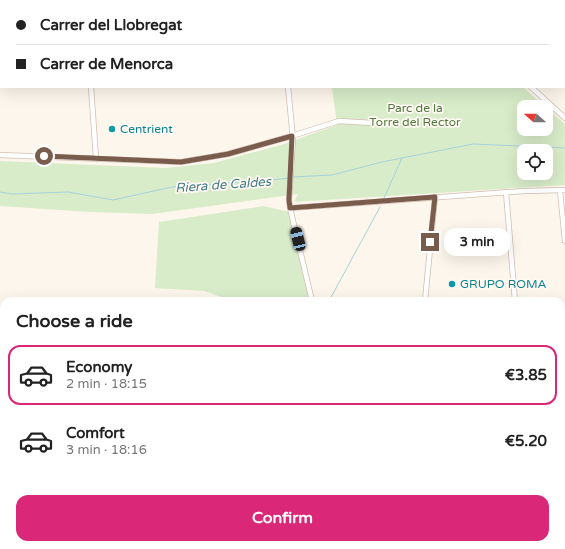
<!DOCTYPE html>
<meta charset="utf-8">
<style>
body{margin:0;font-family:"Varela Round",sans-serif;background:#f2f2f2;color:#222;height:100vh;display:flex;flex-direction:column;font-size:15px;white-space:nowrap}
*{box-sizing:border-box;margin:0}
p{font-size:13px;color:#767676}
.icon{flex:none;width:22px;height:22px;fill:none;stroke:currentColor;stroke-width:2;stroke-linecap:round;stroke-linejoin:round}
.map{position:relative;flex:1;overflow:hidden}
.panel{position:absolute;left:0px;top:297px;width:565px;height:252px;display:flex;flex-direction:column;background:#fff;border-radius:12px 12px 0 0;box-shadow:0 4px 16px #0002}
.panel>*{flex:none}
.guide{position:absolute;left:0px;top:0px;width:565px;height:88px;box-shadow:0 4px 16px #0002;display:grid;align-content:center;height:88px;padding:0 16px;background:#fff}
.needle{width:26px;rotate:291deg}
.fabs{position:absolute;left:517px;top:100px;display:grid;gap:8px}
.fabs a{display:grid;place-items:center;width:36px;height:36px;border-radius:8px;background:#fff;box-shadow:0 4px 16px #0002;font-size:20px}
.end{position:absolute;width:18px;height:18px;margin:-9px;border:5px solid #7a5c4d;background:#fff;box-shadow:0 0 0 2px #fff}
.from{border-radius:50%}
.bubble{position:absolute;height:28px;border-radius:12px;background:#fff;box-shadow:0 4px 16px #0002;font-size:13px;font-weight:800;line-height:28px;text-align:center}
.car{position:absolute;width:12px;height:24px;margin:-12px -6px;border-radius:5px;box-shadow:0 0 3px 1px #0007;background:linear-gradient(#222 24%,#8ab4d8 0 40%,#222 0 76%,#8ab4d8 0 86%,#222 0)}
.guide b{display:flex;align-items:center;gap:14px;height:38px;font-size:15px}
.guide b+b{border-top:1px solid #e0e0e0}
.guide i{width:10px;height:10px;background:#222}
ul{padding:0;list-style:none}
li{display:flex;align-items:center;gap:12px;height:60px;margin:0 8px 6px;padding:0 8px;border:2px solid transparent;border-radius:12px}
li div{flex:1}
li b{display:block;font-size:15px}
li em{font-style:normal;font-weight:800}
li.on{border-color:#db2777}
li>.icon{width:36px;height:36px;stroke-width:1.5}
h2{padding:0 16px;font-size:18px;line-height:48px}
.action{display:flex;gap:8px;margin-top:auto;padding:8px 16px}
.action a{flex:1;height:46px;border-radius:12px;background:#db2777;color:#fff;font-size:16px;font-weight:800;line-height:46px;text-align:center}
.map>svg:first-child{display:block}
</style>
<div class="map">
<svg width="565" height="549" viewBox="0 0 565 549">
<rect width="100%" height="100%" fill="#fdf6ec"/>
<path fill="#d8ecc9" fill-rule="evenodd" d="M332 87H523L545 107H524V129H546V108L565 124V185L294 202 298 194 152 214 90 212 0 206V161L166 168 214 163 284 144 337 125ZM524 151H546V173H524Z
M264 206 289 212 309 301H232L205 291 155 288 159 222Z
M4 458V514H0V460Z
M565 498V541L561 549H543L536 545H561V501Z
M0 526H4V545H81L82 546 105 545V549H0Z
M146 545H229L228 547 230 549H143Z"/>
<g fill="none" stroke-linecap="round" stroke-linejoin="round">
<path stroke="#a5d3da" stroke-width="1" d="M292 177 332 175 382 162 473 144 565 148
M0 192 12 194 68 192 113 200 172 187 271 180 289 178
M384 198 402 158
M329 301 380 207
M0 392H4"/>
<g stroke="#d1beb0" stroke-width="6">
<path id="street" d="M86 0V1
M280 0V1
M448 0V1
M0 23H1
M91 87 96 158
M288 87 293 139 289 200 290 208 312 301
M531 87 565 118
M0 155 181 162 228 154 292 136 339 121 373 123
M560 191 565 241
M506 192 515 301
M290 208 524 191 565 190
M425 301 435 197
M561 324 565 323
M0 520H4
M129 545 135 549
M137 549 141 545"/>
</g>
<g stroke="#d6c0b0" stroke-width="8">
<path id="secondary" d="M0 454 4 453
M354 545 361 549"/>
</g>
<use href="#street" stroke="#fff" stroke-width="4.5"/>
<use href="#secondary" stroke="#fff" stroke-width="6"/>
</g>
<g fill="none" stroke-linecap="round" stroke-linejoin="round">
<path stroke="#7a5c4d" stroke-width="5" d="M44 156 181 162 228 154 292 136 289 200 290 208 435 197 430 242"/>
</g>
<g fill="#0f9aa8" stroke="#fffaf3" stroke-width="1.5">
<circle cx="112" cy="129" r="4"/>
<circle cx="452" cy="284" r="4"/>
</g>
<g text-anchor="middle" stroke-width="3.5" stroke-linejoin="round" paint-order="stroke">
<g font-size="12" fill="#537a41" stroke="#fffaf3">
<text x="415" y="112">Parc de la<tspan x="415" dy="14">Torre del Rector</tspan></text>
</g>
<g font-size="12" fill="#0d838f" stroke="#fffaf3" text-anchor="start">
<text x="120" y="133">Centrient</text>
<text x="460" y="288">GRUPO ROMA</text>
</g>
<g font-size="13" font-style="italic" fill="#437c86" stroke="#fffaf3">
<text transform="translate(223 184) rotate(-4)" y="5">Riera de Caldes</text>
</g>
</g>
</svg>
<div class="fabs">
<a><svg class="needle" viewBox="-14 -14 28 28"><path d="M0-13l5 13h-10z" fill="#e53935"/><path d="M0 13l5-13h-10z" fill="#767676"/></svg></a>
<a><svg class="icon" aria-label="locate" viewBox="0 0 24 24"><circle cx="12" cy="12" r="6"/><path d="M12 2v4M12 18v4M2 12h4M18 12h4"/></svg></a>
</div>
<i class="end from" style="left:44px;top:156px"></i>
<i class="end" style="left:430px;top:242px"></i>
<div class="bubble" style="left:444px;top:228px;width:66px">3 min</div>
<i class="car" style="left:298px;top:239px;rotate:346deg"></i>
<div class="guide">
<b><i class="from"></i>Carrer del Llobregat</b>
<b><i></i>Carrer de Menorca</b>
</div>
<section class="panel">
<h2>Choose a ride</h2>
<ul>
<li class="on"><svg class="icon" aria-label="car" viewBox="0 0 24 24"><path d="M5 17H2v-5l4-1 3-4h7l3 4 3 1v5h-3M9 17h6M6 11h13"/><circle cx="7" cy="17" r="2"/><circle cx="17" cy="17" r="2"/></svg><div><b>Economy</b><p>2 min · 18:15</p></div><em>€3.85</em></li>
<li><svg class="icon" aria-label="car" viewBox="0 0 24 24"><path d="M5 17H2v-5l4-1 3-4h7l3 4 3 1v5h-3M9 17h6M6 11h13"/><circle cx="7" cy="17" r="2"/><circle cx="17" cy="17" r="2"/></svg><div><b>Comfort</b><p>3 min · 18:16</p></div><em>€5.20</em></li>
</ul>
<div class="action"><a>Confirm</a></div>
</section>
</div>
